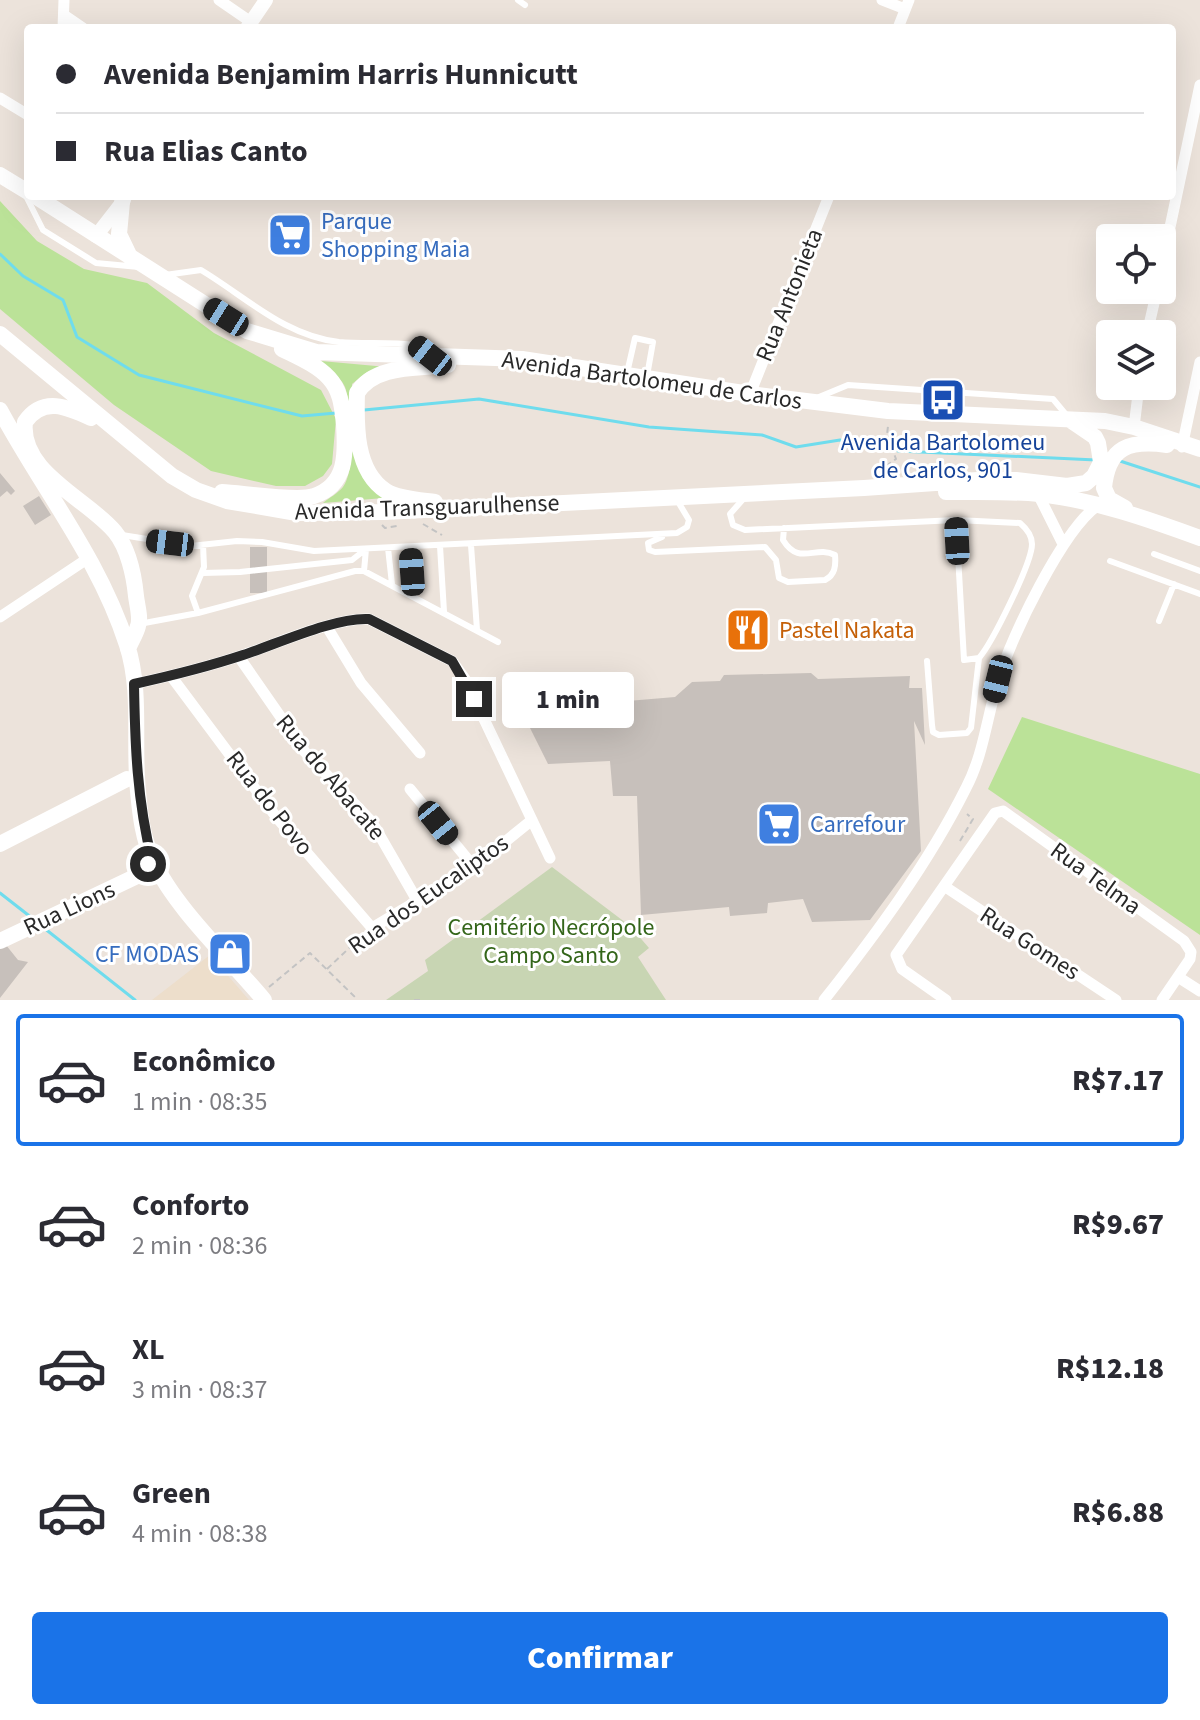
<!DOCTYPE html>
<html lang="pt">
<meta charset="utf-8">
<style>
body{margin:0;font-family:"Source Sans 3",sans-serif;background:#f2f2f3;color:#2b2b33;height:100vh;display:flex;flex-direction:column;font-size:30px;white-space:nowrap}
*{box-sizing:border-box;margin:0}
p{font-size:26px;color:#7c7c81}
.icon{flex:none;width:44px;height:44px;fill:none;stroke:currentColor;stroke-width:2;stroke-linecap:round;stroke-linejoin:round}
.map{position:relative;height:1000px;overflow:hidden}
.details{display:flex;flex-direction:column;background:#fff;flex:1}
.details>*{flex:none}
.guide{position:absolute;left:24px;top:24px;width:1152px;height:176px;border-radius:8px;box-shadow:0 8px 32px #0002;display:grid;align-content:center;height:176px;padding:0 32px;background:#fff}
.controls{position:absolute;left:1096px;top:224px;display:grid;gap:16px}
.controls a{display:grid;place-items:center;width:80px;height:80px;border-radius:8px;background:#fff;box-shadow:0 8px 32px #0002;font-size:40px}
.end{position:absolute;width:36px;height:36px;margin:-18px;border:10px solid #292929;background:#fff;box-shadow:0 0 0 4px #fff}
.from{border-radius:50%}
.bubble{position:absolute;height:56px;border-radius:8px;background:#fff;box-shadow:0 8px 32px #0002;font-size:26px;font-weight:800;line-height:56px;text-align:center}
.car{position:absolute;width:24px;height:48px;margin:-24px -12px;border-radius:10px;box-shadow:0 0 6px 2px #0007;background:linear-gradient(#222 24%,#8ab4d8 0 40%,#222 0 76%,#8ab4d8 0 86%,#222 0)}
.guide b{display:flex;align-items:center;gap:28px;height:76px;font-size:30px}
.guide b+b{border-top:2px solid #e1e1e2}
.guide i{width:20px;height:20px;background:#2b2b33}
ul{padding:14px 0 0;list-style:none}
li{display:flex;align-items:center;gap:24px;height:132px;margin:0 16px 12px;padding:0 16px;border:4px solid transparent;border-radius:8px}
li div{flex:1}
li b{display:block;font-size:30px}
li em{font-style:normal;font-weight:800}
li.selected{border-color:#1a73e8}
li>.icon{width:72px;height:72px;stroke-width:1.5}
.action{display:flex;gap:16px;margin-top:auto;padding:16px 32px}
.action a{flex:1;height:92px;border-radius:8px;background:#1a73e8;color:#fff;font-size:32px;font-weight:800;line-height:92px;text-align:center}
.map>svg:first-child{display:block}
</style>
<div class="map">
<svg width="1200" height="1000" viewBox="0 0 1200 1000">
<rect width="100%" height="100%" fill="#ece3db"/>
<path fill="#eddecb" d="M210 955 249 1000H152Z"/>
<path fill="#bbe298" d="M0 201 37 241 84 269 147 283 214 333 321 390 336 419 332 464 323 476 305 486H276L211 471 114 405 0 309Z
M310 360 387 367 367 372 352 384 357 448 384 498 323 503C329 498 338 493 343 487 356 470 352 407 345 387 340 374 322 367 310 360Z
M1022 717 1200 774V935L988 789Z"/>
<path fill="#c8d5b3" d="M552 867 630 926 649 948 638 957 666 1000H386L428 971 425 960Z"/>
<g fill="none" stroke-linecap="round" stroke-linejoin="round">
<path stroke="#6fdced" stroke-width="3" d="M0 254 23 276 63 300 77 337 139 375 302 416 336 413
M364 410 479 399 649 427 762 435 796 447 840 440 889 450
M898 451 1096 460
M1120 461 1200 487
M0 893 32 918
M44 928 135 1000"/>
</g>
<path fill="#c7c0bb" d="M0 473 15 491 11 495 7 491 0 497Z
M39 496 51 515 35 525 23 506Z
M250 547H267V593H250Z
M811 673 818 679 910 676 909 688H922L925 745 914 721 921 851 870 920 812 922 803 899 768 903 767 913 730 916 729 907 641 915 637 796H613L610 761 548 764 521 710 675 697 692 682 720 681 724 675Z
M6 945 18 960 28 962 0 998V948Z"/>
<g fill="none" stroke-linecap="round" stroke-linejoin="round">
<path stroke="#c3c3c3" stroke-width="2" stroke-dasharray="6 4" stroke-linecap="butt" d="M878 472 896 459 887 435 888 426
M423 524 442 535
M382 525 385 528 397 526
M960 841 973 819 967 814
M327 969 363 935
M269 987 310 953 357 999
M414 1000H421"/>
<path stroke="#fff" stroke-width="6" d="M518 0 525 5
M25 194 43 230 96 263 139 267
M165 275 201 270C246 297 285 336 339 342 364 344 390 342 415 345L424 352
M627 373 635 338 653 342 647 376
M819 397 848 385 1053 399 1068 417
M745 497 730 514 733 525 745 530 956 520 964 660 979 658C992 643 1032 563 1032 544 1032 535 1027 529 1020 523L956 520
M122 535 191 546 237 541 262 542 314 551 677 533 687 527 689 520 677 500
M662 537 648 543 649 550 655 552 765 547 776 560 779 578 788 582 825 580C835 575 836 566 835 555 815 545 799 566 783 540L784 528
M471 545 477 630
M440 546 444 612
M410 547 414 596
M388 548 392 584
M1154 554 1200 571
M1110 561 1200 594
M203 573 240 572 352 560 366 549 364 571
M198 613 192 596 204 567 203 545
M1159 621 1174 584
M139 624 198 613 355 571H364L498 642
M927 661 932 725 933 732 939 735 967 733 971 728 979 658"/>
<path stroke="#fff" stroke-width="11" d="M219 0 251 22
M882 0 905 9
M64 15 83 28
M63 28 64 0
M898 28 909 0
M0 98 28 115
M1162 265 1200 85
M1147 334 1157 290
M750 394 829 196
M1134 427 1139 386
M1182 447 1200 362
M1038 494 1063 544
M0 617 90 557
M327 627 361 683 420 753
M239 657 305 752 372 822 418 902
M171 676 277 818 372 928 474 867 532 820
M134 684C170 676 207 667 243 655 276 644 336 617 369 619L452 661 465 679 550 858
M410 789 474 867
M944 886 1116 1000
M1178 977 1200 991
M824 1000C876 934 928 864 966 788 984 754 987 715 999 678 1011 637 1063 530 1097 506
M946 1000 902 969 896 955 995 813 1003 811 1184 941 1191 952 1190 959 1162 1000"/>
<path stroke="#fff" stroke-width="14" d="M247 28 266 0
M96 236 124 200"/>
<path stroke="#fff" stroke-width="16" d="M0 175 28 192
M35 196 247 331 316 352 522 359 750 394 888 411 1105 421 1134 427 1200 449
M122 202 119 234 130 257
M0 334 172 476 196 490 227 501 297 513 383 512 864 488 978 480H1016L1067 486 1086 483 1094 476 1101 462 1098 443 1095 437 1070 420
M0 410C43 490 99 558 127 645 142 691 133 744 138 791 140 814 143 841 154 862 175 908 230 959 264 1000
M91 418C67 407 43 396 25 422 19 472 88 499 115 532 128 548 134 575 136 596 137 605 141 618 138 626 136 634 131 641 128 649
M222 492C242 493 298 502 314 496 347 485 346 454 344 424 342 407 341 391 329 378 317 365 298 357 282 349
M946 492C977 492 1008 491 1039 494 1094 500 1148 519 1200 538
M435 502C420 500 399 499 386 491 355 471 356 425 357 393 375 364 418 369 448 365
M1125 508 1109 499 1104 488C1108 446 1130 440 1167 445
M0 844 127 779
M0 941 137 876 152 860"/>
</g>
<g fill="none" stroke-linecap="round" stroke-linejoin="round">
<path stroke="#292929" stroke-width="10" d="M148 864 152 860C137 801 135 744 134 684 170 676 207 667 243 655 277 644 335 617 369 619L452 661 474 699"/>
</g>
<defs>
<g id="supermarket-square" transform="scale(2.3)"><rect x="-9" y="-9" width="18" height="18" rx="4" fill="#3f7fe0" stroke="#fff"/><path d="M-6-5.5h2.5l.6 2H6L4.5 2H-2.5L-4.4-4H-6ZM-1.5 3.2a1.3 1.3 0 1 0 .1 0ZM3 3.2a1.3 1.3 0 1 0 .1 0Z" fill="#fff"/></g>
<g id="bus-square" transform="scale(2.3)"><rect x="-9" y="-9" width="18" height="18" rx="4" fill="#1a4fb4" stroke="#fff"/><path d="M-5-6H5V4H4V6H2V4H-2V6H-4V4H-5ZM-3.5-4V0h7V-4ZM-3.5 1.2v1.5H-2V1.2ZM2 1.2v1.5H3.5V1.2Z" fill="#fff"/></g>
<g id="restaurant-square" transform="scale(2.3)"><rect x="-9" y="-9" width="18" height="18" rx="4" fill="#e8710a" stroke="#fff"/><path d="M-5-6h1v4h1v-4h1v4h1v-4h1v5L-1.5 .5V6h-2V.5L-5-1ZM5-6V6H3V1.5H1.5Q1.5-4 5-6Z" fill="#fff"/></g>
<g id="shop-square" transform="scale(2.3)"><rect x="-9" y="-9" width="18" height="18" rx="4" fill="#3f7fe0" stroke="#fff"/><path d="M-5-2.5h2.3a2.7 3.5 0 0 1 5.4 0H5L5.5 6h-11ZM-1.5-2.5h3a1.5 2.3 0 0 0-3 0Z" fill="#fff"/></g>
</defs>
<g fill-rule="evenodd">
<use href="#supermarket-square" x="290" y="235"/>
<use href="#bus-square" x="943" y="400"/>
<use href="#restaurant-square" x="748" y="630"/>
<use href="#supermarket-square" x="779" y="824"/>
<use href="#shop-square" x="230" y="954"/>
</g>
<g text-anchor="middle" stroke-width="6" stroke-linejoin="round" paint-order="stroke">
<g font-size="24" fill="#366cbe" stroke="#fff" text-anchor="start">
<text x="321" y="229">Parque<tspan x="321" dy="28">Shopping Maia</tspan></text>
<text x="810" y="832">Carrefour</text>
<text x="199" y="962" text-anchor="end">CF MODAS</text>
</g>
<g font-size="24" fill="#292929" stroke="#fff">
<text transform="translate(789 295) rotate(-68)" y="8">Rua Antonieta</text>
<text transform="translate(652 380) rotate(8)" y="8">Avenida Bartolomeu de Carlos</text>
<text transform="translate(427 507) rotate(-2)" y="8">Avenida Transguarulhense</text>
<text transform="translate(331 777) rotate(50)" y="8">Rua do Abacate</text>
<text transform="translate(270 803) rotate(52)" y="8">Rua do Povo</text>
<text transform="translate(1096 878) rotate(36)" y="8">Rua Telma</text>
<text transform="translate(428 894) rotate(-35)" y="8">Rua dos Eucaliptos</text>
<text transform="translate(69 908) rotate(-25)" y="8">Rua Lions</text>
<text transform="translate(1030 943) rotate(33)" y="8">Rua Gomes</text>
</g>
<g font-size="24" fill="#164399" stroke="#fff">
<text x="943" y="450">Avenida Bartolomeu<tspan x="943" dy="28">de Carlos, 901</tspan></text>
</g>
<g font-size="24" fill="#c56008" stroke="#fff" text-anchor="start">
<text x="779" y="638">Pastel Nakata</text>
</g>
<g font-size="24" fill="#34661a" stroke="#fff">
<text x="551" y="935">Cemitério Necrópole<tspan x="551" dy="28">Campo Santo</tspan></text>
</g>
</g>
</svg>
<div class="controls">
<a><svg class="icon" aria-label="locate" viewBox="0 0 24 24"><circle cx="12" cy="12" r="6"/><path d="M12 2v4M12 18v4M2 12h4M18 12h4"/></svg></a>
<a><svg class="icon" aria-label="layers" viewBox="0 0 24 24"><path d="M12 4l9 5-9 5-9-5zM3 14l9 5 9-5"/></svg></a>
</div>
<i class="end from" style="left:148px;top:864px"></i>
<i class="end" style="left:474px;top:699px"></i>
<div class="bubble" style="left:502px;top:672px;width:132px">1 min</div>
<i class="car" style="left:226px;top:317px;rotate:302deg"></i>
<i class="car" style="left:430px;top:356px;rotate:308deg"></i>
<i class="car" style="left:957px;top:541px;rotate:357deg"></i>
<i class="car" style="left:170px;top:543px;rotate:277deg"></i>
<i class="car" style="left:412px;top:572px;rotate:356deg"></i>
<i class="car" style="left:998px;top:679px;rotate:194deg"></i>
<i class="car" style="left:438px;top:823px;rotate:141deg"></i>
<div class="guide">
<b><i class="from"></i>Avenida Benjamim Harris Hunnicutt</b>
<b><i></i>Rua Elias Canto</b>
</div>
</div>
<section class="details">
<ul>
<li class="selected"><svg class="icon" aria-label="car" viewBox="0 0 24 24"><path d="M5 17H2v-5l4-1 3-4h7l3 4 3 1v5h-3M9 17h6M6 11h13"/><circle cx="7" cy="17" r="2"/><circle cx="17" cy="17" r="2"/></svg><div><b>Econômico</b><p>1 min · 08:35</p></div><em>R$7.17</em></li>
<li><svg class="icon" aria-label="car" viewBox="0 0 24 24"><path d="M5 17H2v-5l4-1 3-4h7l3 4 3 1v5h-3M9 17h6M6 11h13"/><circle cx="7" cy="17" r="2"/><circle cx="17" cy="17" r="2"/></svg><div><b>Conforto</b><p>2 min · 08:36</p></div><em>R$9.67</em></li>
<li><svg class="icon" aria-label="car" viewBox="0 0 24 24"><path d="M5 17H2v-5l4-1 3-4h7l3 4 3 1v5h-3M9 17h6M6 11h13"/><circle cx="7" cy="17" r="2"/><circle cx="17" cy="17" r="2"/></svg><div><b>XL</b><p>3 min · 08:37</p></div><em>R$12.18</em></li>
<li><svg class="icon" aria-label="car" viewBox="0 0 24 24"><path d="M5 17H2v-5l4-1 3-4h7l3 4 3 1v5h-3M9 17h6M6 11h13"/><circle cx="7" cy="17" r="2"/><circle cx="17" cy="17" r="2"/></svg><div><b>Green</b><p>4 min · 08:38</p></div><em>R$6.88</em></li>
</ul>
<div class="action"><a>Confirmar</a></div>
</section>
